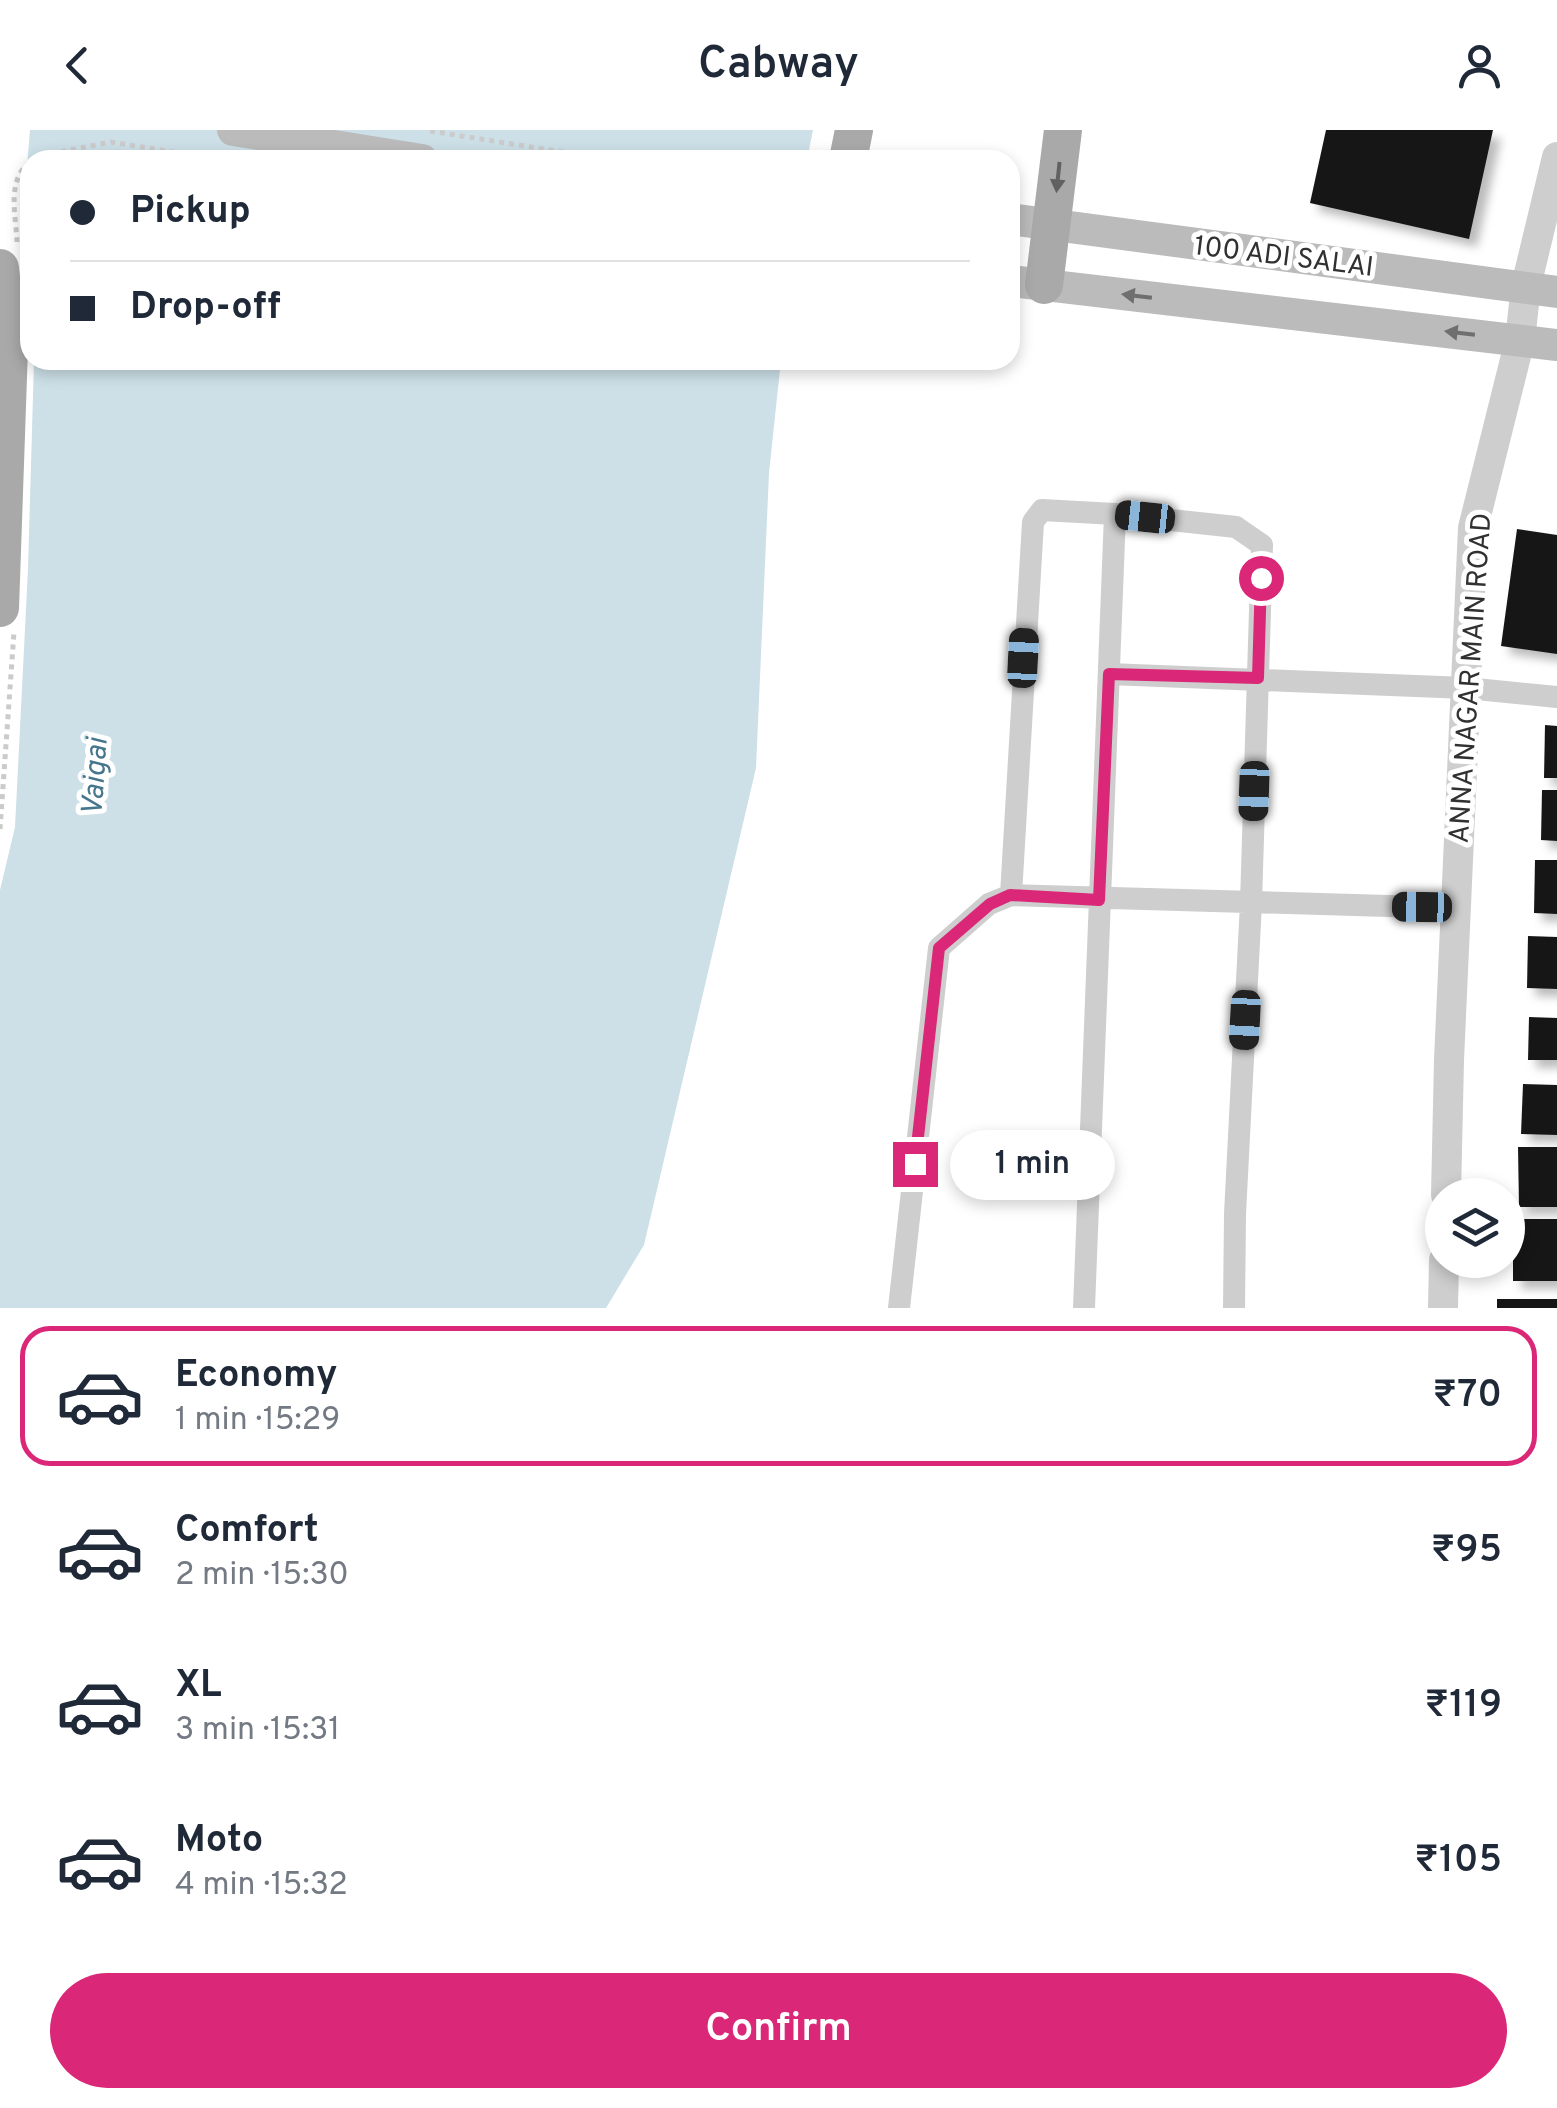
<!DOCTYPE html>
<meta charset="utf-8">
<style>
body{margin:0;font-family:Overpass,sans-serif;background:#f6f6f7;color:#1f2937;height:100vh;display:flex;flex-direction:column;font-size:38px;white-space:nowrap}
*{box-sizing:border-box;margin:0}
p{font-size:32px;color:#747a83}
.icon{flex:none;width:55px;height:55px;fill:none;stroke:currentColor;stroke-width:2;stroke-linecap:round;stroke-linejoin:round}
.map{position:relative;height:1178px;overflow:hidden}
.drawer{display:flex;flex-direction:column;background:#fff;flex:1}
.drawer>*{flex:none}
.guide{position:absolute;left:20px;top:20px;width:1000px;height:220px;border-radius:30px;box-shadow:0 5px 15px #0003;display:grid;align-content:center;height:220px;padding:0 50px;background:#fff}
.tools{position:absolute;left:1425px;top:1048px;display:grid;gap:20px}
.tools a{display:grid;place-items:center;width:100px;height:100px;border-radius:50%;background:#fff;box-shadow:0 5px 15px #0003;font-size:50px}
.end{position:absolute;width:45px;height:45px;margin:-22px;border:12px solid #db2777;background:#fff;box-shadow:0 0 0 5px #fff}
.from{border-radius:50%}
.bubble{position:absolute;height:70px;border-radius:35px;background:#fff;box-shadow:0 5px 15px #0003;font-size:32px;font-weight:600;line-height:70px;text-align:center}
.car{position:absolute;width:30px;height:60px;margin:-30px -15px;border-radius:12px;box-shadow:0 0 8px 2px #0007;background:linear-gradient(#222 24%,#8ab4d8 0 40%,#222 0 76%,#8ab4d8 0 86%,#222 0)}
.guide b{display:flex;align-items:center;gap:35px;height:95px;font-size:38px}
.guide b+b{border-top:2px solid #e0e1e3}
.guide i{width:25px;height:25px;background:#1f2937}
ul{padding:18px 0 0;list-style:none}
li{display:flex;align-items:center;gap:30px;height:140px;margin:0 20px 15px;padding:0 30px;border:5px solid transparent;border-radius:30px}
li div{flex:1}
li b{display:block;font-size:38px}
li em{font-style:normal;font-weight:600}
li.active{border-color:#db2777}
li>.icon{width:90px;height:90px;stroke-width:1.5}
.button{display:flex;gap:20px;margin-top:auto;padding:20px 50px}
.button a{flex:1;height:115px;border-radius:60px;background:#db2777;color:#fff;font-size:40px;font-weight:600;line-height:115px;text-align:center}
header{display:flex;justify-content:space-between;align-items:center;height:130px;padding:0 50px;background:#fff;font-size:45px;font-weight:600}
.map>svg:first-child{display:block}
</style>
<header><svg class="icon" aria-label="back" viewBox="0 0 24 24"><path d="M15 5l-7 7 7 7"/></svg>Cabway<svg class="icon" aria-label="person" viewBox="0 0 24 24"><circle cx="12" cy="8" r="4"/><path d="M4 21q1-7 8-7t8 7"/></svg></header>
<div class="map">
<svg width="1557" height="1178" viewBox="0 0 1557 1178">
<defs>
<filter id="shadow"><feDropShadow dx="8" dy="8" stdDeviation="5" flood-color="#0004"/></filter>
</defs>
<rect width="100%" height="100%" fill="#fff"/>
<path fill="#cde0e8" d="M30 0H813L807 30H30V103L25 61Z
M34 230H781L769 343 756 638 644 1115 606 1178H0V760L15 697 28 439Z"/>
<path fill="#181818" filter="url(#shadow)" d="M1326 0H1493L1469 109 1310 73Z
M1517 399 1557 405V524L1501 516Z
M1545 595 1557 596V648H1544Z
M1542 660H1557V711L1541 710Z
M1535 730H1557V784L1534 783Z
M1528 806 1557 807V859L1527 858Z
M1529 887 1557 888V930H1528Z
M1523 954 1557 955V1005L1521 1004Z
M1518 1017H1557V1077H1519Z
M1513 1089H1557V1151H1513Z
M1497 1169H1557V1178H1497Z"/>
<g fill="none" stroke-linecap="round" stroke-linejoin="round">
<path stroke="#cbcbcb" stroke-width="5" stroke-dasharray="5 5" stroke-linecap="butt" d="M430 1 614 30
M33 30 38 26 111 12 223 30
M797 30 816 25
M17 112C16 86 6 50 30 32
M0 699 14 502"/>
<path stroke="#cecece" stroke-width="22" d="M1109 544 1466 558 1557 567
M1011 765 1033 392 1042 380 1115 384 1236 397 1262 415 1251 773 1235 1084 1234 1178
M899 1178 939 818 989 774 1011 765 1456 778
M1084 1178 1115 384"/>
<path stroke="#cecece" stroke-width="30" d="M1446 1065 1449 930 1473 398 1520 210 1526 156 1557 27
M1443 1178 1444 1130"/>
<path stroke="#bbb" stroke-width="32" d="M233 0 422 30
M1010 89 1557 162
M1010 151 1557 215"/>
<path stroke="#a9a9a9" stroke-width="38" d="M848 30 854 0
M0 138 9 218 0 478
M1044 155 1063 0"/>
</g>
<defs><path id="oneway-solid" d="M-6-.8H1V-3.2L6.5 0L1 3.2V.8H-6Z" transform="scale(2.5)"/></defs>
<use fill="#616161" href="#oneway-solid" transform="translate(1058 47) rotate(96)"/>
<g fill="#6f6f6f">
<use href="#oneway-solid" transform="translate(1137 166) rotate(-173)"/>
<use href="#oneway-solid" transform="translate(1460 203) rotate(-173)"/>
</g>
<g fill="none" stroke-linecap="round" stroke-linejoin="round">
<path stroke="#db2777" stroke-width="12" d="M915 1034 939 818 990 774 1010 765 1099 770 1109 544 1258 548 1261 448"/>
</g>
<g text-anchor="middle" stroke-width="10" stroke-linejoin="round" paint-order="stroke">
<g font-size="28" fill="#313131" stroke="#fff">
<text transform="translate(1284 125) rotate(7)" y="10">100 ADI SALAI</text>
<text transform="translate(1469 548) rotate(-86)" y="10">ANNA NAGAR MAIN ROAD</text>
</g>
<g font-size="30" font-style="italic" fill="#46768d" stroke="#fff">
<text transform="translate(94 647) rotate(-86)" y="10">Vaigai</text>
</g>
</g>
</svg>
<div class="tools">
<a><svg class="icon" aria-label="layers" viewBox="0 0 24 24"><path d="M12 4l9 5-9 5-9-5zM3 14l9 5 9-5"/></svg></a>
</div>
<i class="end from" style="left:1261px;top:448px"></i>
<i class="end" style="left:915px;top:1034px"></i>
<div class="bubble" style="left:950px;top:1000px;width:165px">1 min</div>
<i class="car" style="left:1145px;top:387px;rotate:276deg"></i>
<i class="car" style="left:1023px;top:528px;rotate:3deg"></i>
<i class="car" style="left:1254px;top:661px;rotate:182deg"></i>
<i class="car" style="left:1422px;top:777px;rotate:271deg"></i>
<i class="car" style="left:1245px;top:890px;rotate:183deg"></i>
<div class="guide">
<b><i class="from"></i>Pickup</b>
<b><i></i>Drop-off</b>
</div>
</div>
<section class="drawer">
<ul>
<li class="active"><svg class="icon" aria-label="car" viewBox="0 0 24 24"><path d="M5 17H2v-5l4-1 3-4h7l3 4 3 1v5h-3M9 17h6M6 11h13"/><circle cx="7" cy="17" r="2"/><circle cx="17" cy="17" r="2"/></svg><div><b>Economy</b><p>1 min · 15:29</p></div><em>₹70</em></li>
<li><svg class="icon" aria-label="car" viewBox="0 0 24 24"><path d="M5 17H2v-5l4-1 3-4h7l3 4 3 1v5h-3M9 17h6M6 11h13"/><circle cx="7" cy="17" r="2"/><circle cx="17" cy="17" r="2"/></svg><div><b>Comfort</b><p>2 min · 15:30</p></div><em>₹95</em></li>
<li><svg class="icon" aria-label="car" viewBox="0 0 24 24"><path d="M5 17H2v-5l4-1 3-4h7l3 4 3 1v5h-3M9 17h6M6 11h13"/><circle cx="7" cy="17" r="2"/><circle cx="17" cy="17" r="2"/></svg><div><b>XL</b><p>3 min · 15:31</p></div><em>₹119</em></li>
<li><svg class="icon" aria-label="car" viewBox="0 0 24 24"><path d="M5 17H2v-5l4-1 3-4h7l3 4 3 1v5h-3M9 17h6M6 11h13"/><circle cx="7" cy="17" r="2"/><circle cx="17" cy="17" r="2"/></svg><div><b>Moto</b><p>4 min · 15:32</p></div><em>₹105</em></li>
</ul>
<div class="button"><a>Confirm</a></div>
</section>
